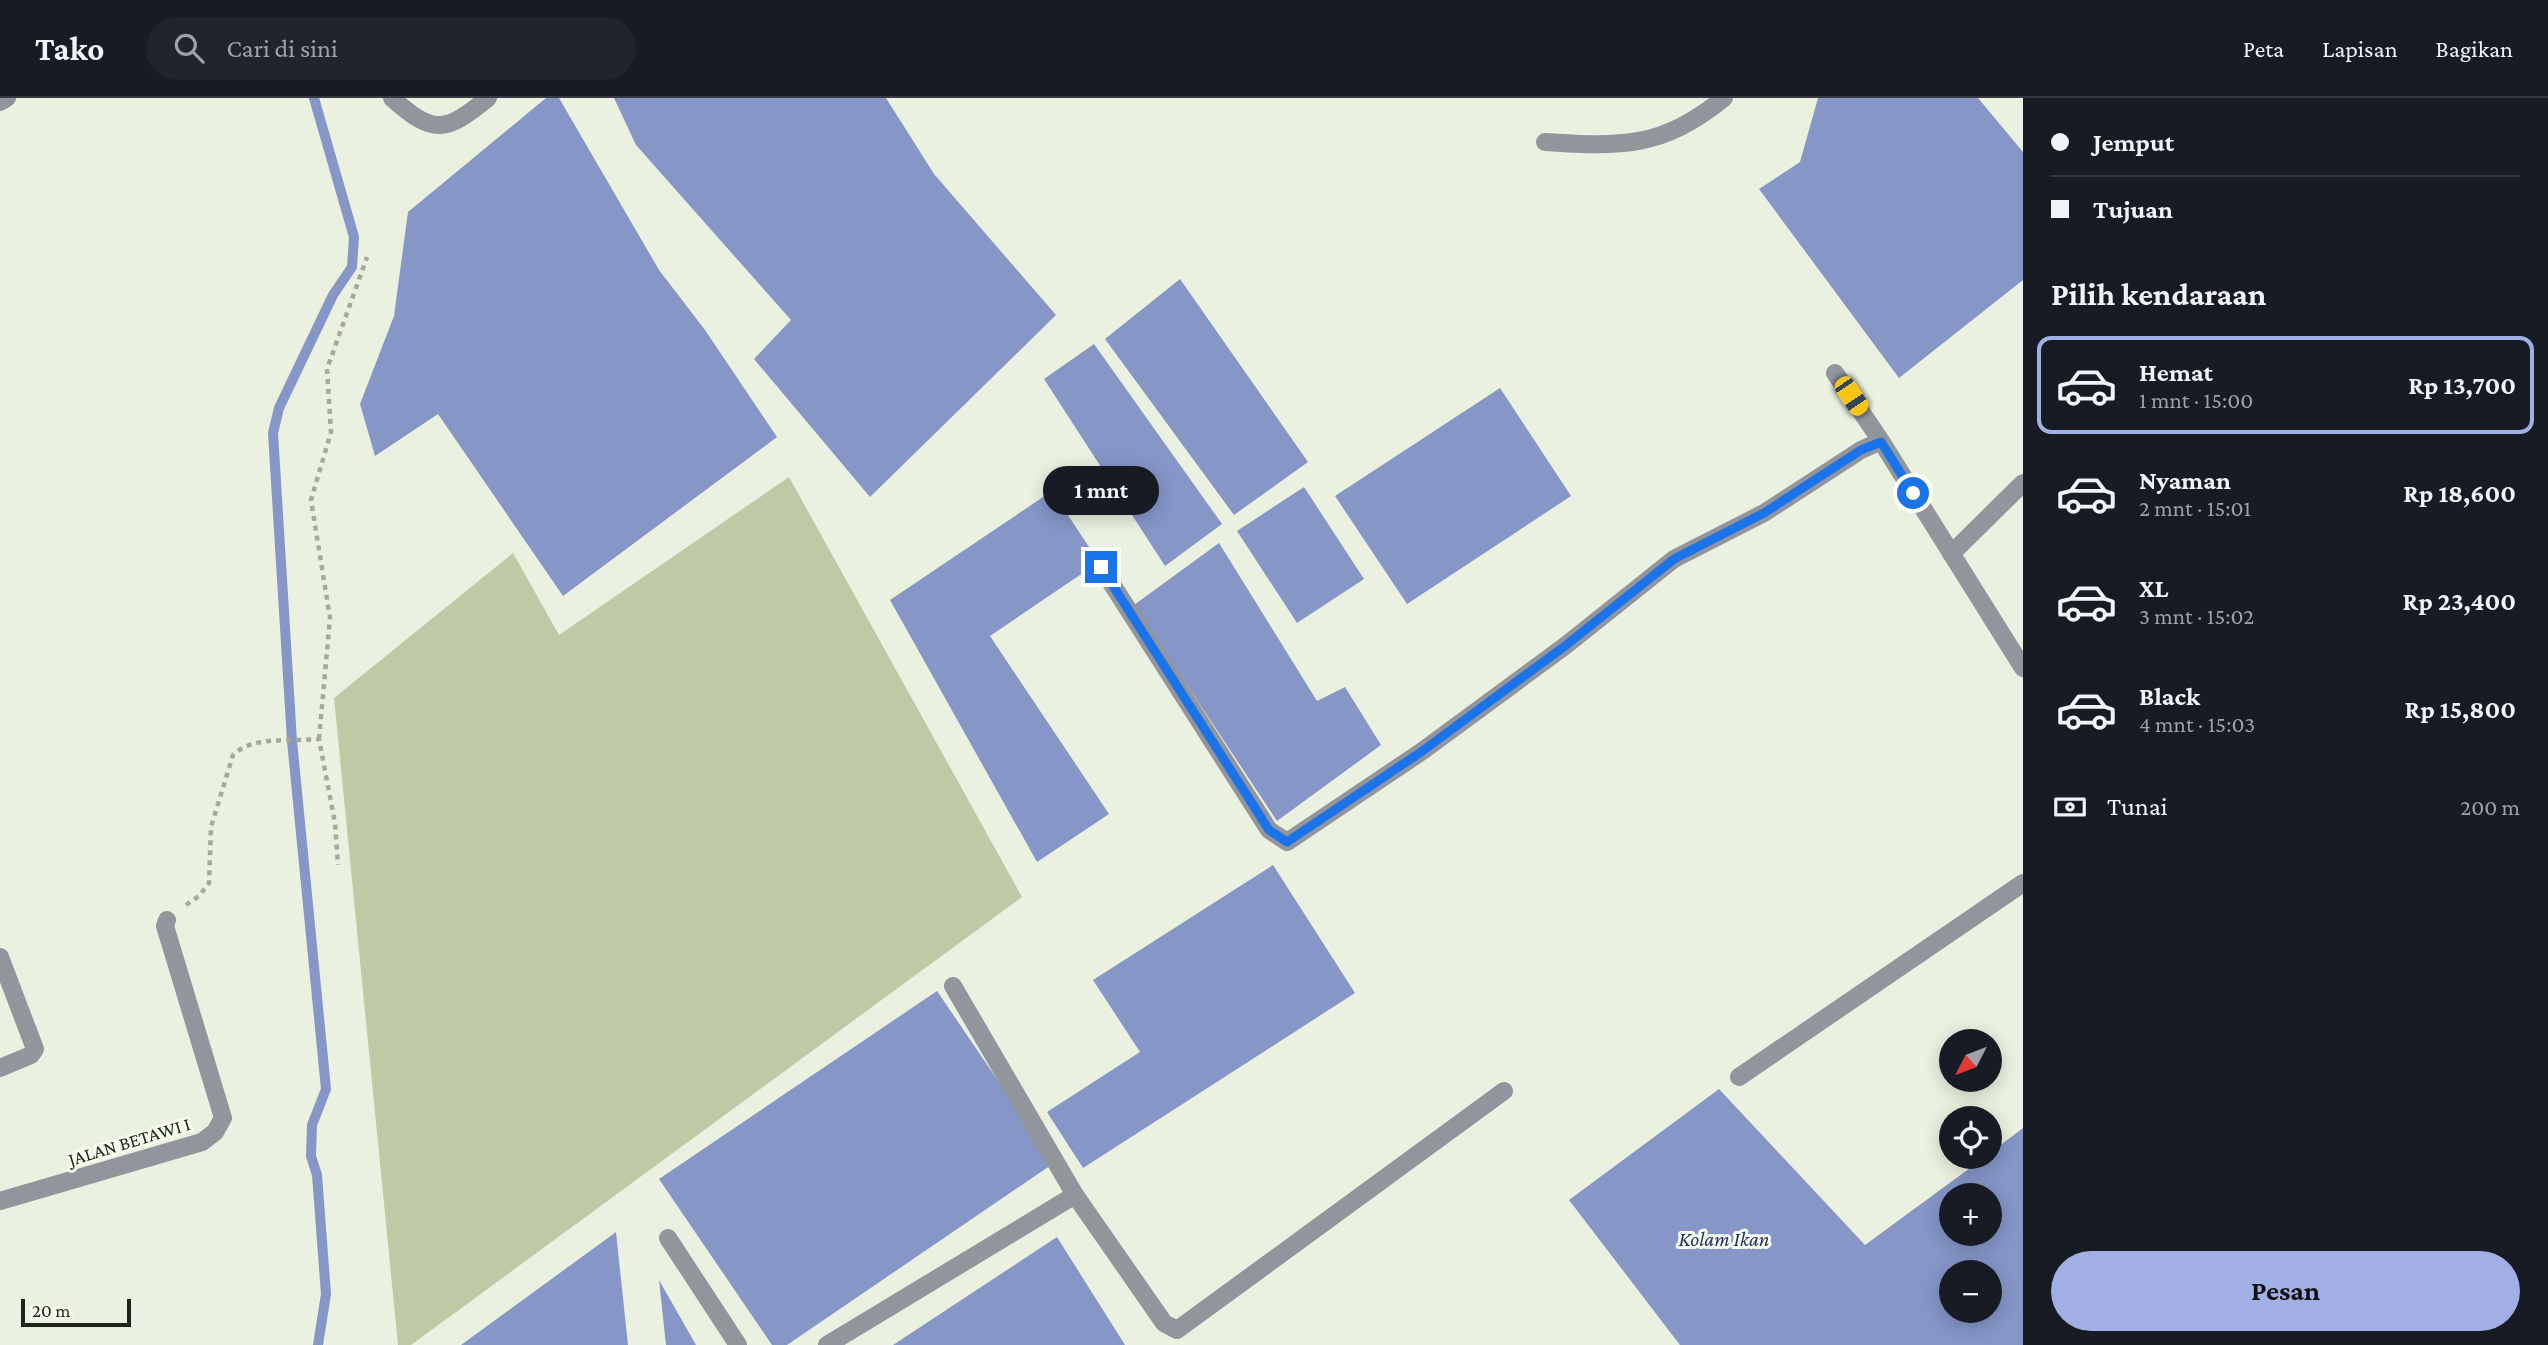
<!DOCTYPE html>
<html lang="id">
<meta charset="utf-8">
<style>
body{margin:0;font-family:"Crimson Pro",serif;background:#20242c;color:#f1f3f6;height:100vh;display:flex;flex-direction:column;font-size:26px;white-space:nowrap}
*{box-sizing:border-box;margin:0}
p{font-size:23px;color:#9ea1a6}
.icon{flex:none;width:38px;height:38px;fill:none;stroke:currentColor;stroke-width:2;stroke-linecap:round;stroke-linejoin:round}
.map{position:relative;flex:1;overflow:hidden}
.panel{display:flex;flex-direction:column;background:#171b24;width:525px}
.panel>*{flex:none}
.top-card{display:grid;align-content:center;height:154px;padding:0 28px;background:#171b24}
.needle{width:46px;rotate:228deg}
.tools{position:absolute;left:1939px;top:931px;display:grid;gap:14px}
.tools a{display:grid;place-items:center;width:63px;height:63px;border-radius:50%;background:#171b24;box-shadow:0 4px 18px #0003;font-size:35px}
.scale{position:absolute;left:21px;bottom:18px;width:110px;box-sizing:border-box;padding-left:7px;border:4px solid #20221c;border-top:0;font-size:19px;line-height:24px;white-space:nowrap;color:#20221c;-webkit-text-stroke:5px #f8feed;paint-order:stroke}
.end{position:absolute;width:32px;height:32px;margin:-16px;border:9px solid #1a73e8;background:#fff;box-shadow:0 0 0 4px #fff}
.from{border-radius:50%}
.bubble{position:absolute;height:49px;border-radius:24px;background:#171b24;box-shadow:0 4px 18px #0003;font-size:23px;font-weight:700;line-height:49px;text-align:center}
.car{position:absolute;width:21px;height:42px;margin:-21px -10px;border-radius:9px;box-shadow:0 0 5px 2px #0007;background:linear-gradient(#f5c518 24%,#345 0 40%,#f5c518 0 76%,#345 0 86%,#f5c518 0)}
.top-card b{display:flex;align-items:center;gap:24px;height:66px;font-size:26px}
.top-card b+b{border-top:2px solid #363941}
.top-card i{width:18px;height:18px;background:#f1f3f6}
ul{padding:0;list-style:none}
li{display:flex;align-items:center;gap:21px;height:98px;margin:0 14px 10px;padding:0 14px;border:4px solid transparent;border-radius:14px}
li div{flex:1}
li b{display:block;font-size:26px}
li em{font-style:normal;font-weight:700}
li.current{border-color:#a1afe4}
li>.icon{width:63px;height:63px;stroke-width:1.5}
h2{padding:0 28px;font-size:32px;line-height:84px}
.pay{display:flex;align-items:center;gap:18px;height:77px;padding:0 28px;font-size:26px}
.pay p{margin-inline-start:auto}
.action{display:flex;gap:14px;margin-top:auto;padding:14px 28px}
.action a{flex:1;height:80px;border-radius:42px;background:#a1afe4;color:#111;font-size:28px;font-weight:700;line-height:80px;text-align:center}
header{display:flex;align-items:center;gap:42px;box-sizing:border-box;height:98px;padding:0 35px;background:#171b24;border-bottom:2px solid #363941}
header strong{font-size:33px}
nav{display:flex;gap:38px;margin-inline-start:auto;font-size:24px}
.search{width:490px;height:63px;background:#20242c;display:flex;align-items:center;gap:18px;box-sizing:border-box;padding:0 24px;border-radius:38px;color:#9ea1a6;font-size:26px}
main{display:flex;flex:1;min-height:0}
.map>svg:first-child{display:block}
</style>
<header>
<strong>Tako</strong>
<div class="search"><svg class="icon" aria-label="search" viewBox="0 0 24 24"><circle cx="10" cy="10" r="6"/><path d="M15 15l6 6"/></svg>Cari di sini</div>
<nav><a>Peta</a><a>Lapisan</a><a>Bagikan</a></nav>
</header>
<main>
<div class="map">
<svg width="2023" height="1247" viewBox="0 0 2023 1247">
<rect width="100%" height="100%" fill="#ebf1e0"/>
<path fill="#becaa5" d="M789 379 1022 799 411 1247H398L334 600 513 455 559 537Z"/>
<path fill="#8596c7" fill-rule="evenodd" d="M546 0H559L659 172 705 232 777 339 563 498 438 316 375 358 360 306 394 218 408 114Z
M614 0H886L934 76 1056 217 870 399 754 261 791 222 636 47Z
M1818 0H1978L2023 54V182L1899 280 1759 91 1800 64Z
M1180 181 1308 364 1234 417 1105 241Z
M1094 246 1222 426 1165 468 1044 281Z
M1500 290 1571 398 1407 506 1335 398Z
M1304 389 1364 481 1297 525 1237 433Z
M1052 393 1099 464 990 538 1109 716 1037 764 890 502Z
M1219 445 1317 603 1345 589 1381 647 1277 723 1134 507Z
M1273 767 1355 895 1083 1070 1047 1014 1140 954 1093 882Z
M937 893 1054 1065 787 1247H772L659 1081Z
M1719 991 1865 1147 1985 1059H1990V1055L2023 1030V1247H1680L1569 1102ZM1951 1097H1990V1136H1951ZM1951 1174H1990V1213H1951Z
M616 1134 628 1247H461Z
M1057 1139 1125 1247H893Z
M659 1182 696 1247H666Z"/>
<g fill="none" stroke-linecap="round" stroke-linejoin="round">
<path stroke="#8596c7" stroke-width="10" d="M314 0 354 139 352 169 333 197 279 310 273 335 292 643 326 991 312 1027 311 1058 317 1077 326 1196 318 1247"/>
<path stroke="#a4a99c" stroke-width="4.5" stroke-dasharray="5 5" stroke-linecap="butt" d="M319 641 330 520 311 402 331 334 327 271 367 159
M186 807 199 798 209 785 211 729 233 657C253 637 292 644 319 641L335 725 338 767"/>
<path stroke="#92959b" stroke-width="18" d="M392 0C434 38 446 34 488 0
M0 4 7 0
M1545 44C1622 49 1662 50 1724 0
M1835 275 1881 343
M1951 456 2023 385
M1101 469 1269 732 1287 744 1421 654 1565 548 1674 461 1764 415 1861 352 1881 343 2023 570
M0 859 35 951 31 957 0 970
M953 888 1075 1097
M1739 979 2023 785
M0 1103 202 1044 215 1034 223 1020 165 828 167 822
M668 1140 738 1247
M827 1247 1075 1097 1164 1225 1177 1232 1504 993"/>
</g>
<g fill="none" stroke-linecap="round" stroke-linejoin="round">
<path stroke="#1a73e8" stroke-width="9" d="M1101 469 1269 732 1287 744 1421 654 1565 548 1674 461 1764 415 1861 352 1881 344 1913 395"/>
</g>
<g text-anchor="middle" stroke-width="6" stroke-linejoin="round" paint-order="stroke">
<g font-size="19" fill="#20221c" stroke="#f8feed">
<text transform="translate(129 1043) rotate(-17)" y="7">JALAN BETAWI I</text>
</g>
<g font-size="21" font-style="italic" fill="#21306c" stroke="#f8feed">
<text x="1724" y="1148">Kolam Ikan</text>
</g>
</g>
</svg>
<div class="tools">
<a><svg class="needle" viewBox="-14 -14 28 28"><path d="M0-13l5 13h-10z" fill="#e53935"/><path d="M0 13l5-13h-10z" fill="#9ea1a6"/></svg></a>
<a><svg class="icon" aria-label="locate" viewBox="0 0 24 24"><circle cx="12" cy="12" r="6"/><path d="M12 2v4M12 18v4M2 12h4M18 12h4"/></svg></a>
<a>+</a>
<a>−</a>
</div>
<div class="scale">20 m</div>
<i class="end from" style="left:1913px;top:395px"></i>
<i class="end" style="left:1101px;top:469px"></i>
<div class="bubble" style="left:1043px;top:368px;width:116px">1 mnt</div>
<i class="car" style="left:1851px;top:298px;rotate:146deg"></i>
</div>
<section class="panel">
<div class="top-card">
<b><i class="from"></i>Jemput</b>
<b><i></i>Tujuan</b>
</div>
<h2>Pilih kendaraan</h2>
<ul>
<li class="current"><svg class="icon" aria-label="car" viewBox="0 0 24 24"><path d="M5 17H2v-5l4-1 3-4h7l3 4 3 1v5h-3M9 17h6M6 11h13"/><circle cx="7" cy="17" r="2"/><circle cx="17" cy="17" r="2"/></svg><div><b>Hemat</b><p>1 mnt · 15:00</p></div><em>Rp 13,700</em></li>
<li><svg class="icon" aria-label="car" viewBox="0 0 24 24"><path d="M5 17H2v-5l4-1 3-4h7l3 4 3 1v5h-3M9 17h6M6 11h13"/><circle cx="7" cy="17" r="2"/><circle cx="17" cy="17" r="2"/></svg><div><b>Nyaman</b><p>2 mnt · 15:01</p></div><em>Rp 18,600</em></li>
<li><svg class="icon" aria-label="car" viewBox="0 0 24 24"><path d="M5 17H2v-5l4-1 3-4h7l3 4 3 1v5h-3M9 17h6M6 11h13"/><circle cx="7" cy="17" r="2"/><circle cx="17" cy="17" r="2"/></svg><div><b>XL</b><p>3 mnt · 15:02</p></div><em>Rp 23,400</em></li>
<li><svg class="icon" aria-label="car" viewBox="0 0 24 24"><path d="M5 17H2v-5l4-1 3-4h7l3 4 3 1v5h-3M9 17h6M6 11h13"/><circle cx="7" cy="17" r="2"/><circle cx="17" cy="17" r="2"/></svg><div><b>Black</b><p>4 mnt · 15:03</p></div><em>Rp 15,800</em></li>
</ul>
<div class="pay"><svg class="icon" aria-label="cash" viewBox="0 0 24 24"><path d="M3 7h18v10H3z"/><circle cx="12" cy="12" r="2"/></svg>Tunai<p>200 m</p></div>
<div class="action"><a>Pesan</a></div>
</section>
</main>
